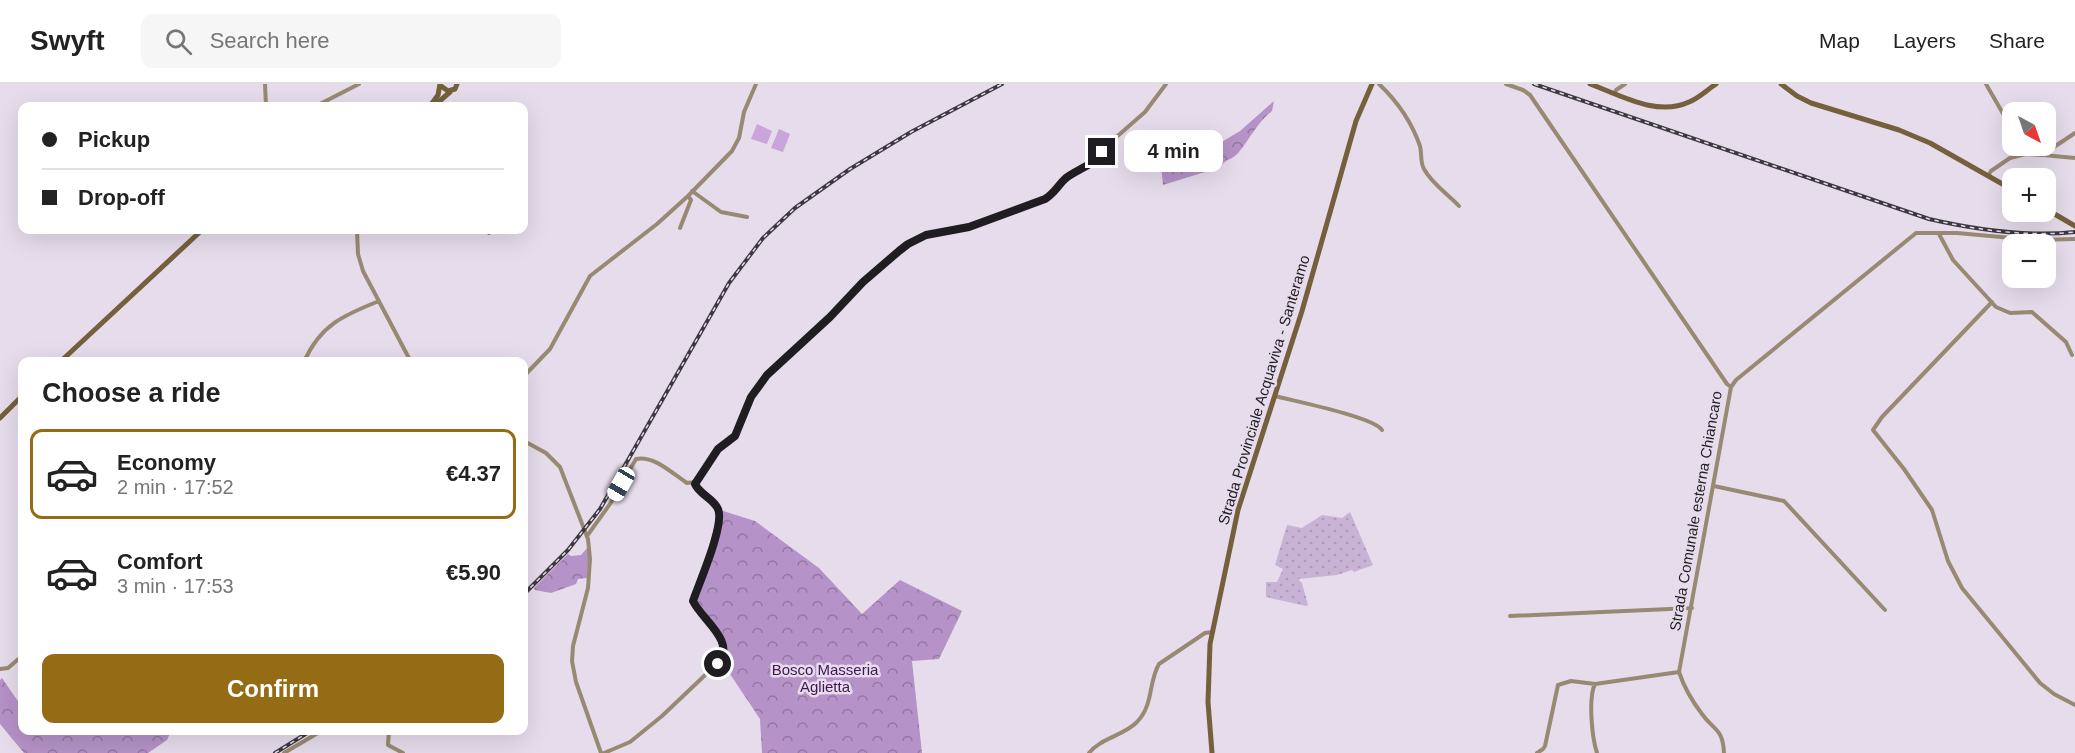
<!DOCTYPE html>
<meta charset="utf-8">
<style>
body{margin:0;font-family:Arial,sans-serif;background:#f6f6f6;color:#222;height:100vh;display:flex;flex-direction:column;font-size:22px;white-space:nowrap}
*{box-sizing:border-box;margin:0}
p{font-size:20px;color:#767676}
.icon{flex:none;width:33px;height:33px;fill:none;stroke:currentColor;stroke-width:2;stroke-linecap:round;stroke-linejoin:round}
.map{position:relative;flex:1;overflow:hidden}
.sheet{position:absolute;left:18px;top:273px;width:510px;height:378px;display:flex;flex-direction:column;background:#fff;border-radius:12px;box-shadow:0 6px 24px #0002}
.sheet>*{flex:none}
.guide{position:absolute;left:18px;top:18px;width:510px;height:132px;border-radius:12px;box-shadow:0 6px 24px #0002;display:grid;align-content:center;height:132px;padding:0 24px;background:#fff}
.needle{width:39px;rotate:140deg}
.controls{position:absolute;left:2002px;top:18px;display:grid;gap:12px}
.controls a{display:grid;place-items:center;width:54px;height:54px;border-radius:12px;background:#fff;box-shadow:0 6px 24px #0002;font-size:30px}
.end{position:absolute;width:27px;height:27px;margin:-14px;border:8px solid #201d22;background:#fff;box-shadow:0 0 0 3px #fff}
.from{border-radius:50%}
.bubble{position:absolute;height:42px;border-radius:12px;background:#fff;box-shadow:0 6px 24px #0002;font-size:20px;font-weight:700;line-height:42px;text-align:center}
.car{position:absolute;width:18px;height:36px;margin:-18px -9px;border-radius:8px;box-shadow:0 0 4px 2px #0007;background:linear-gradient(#fff 24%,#345 0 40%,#fff 0 76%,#345 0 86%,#fff 0)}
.guide b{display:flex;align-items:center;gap:21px;height:57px;font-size:22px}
.guide b+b{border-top:2px solid #e0e0e0}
.guide i{width:15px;height:15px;background:#222}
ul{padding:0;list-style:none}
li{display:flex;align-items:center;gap:18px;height:90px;margin:0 12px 9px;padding:0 12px;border:3px solid transparent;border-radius:12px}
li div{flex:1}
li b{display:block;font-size:22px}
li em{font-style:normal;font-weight:700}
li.selected{border-color:#956c16}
li>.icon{width:54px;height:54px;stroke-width:1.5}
h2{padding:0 24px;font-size:27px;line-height:72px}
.action{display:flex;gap:12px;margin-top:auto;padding:12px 24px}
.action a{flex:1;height:69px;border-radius:12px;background:#956c16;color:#fff;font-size:24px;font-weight:700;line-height:69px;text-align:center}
header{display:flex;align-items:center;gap:36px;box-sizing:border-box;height:84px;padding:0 30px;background:#fff;border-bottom:2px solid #e0e0e0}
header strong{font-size:28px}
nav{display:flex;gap:33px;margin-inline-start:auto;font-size:21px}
.search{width:420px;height:54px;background:#f6f6f6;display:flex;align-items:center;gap:15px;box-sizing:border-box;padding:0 21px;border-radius:12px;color:#767676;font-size:22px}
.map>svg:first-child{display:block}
</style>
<header>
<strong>Swyft</strong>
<div class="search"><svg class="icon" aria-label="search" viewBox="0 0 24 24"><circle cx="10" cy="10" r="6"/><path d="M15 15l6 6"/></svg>Search here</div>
<nav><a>Map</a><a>Layers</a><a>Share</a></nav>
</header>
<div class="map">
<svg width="2075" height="669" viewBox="0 0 2075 669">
<defs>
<pattern id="grass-dots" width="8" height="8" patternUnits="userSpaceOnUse" patternTransform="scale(1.5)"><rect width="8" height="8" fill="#c9b3d4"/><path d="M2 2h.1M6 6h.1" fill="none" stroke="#ac9ab6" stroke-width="1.8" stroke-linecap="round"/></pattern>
<pattern id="forest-crowns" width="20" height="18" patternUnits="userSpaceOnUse" patternTransform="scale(1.5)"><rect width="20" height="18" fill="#b592c7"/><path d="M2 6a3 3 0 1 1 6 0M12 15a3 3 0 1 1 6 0" fill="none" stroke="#9377a1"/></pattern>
</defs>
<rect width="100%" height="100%" fill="#e6dcec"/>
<path fill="url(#grass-dots)" d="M1350 428 1373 481 1354 488 1352 486 1337 491 1298 495 1302 499 1308 521 1306 522 1266 513V498H1277L1283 485 1275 481 1287 441 1302 444 1322 431 1342 434Z"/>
<path fill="url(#forest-crowns)" d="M1274 17 1272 27C1257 39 1251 53 1239 68 1233 76 1224 75 1221 83L1163 101 1161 82 1171 81 1172 78 1157 55 1168 47 1200 71 1240 47Z
M720 426 755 437 819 484 862 530 900 496 962 527 939 575 912 577 922 669H762L760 635 726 584C723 574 727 565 723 555 718 541 702 529 694 517L714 464Z
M589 462 587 494 578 495 576 500 551 509 535 506 534 504 568 470 571 472 581 471Z
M2 594 22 623V646L41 647 44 649 46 646 171 647 167 656 148 669H24L0 640V596Z"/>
<path fill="#c9a5db" d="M757 40 772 47 767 60 751 55Z
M779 45 790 50 783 68 771 64Z"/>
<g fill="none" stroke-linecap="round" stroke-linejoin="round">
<path stroke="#988a72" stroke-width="4" d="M265 0 266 22
M1379 0C1397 17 1412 39 1420 62 1422 70 1420 78 1424 85 1432 100 1448 110 1459 122
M1506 0 1523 6 1530 11 1727 300 1731 303 1679 588C1684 603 1692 617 1702 630 1713 646 1723 644 1724 669
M1986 0 2013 47
M1615 9 1616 6 1625 0
M316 22 359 0
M2021 62 2026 70
M2043 71 2075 74
M1988 92 1991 87 2010 74 2026 70 2042 71 2075 49
M692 107 721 128 747 133
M680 144 691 116 688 112
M357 146 358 170 363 187 411 278
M486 146 489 149
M1939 150 1953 176 1996 223 2010 229 2032 228 2066 258 2072 271
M1992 218 1882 333 1873 346 1904 385 1932 426 1948 477 1962 504 2040 599 2054 610 2075 621
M304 278C320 241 344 231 379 217
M524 292 550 265 590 192 657 140 688 112 732 67 739 54 744 28 756 0
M1731 303 1736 296 1916 149H1957L2035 156 2075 155
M1275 312C1294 317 1374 333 1382 346
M524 357 546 369 560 383 588 455 590 475 588 504 573 562 572 577 576 598 601 669
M1714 402 1784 417 1885 526
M587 452 610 420 636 375C654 371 673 390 687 399L695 398
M1510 532 1692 524
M0 585 8 584 22 572
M389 646 388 661 403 669
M284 669 323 646
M604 669 630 658 662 632 721 576C727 553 707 535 693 519L707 479 719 433 715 421 698 406 695 400 720 362 735 353 751 313 767 291 830 233 863 198 899 167 914 157 926 151 969 143 1050 112 1064 96 1097 75 1105 63 1145 28 1166 0
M1089 669C1101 654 1123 652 1137 638 1154 620 1148 599 1159 580L1205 549 1212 548
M1537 669 1543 665 1545 662 1558 601 1571 597 1595 600
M1597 669C1592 654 1588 614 1595 600L1679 588"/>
<path stroke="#75603c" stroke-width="5" d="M1590 0C1620 11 1657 33 1689 18 1699 14 1707 6 1716 0
M1781 0 1797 12 1811 19 1899 46 1930 59 2013 106
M441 2 448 7 455 5 457 0
M435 21 450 8
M430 22 438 11 440 0
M2046 125 2075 142
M60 278 202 146
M0 334 22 312
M1212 669 1208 618 1210 560 1238 426 1302 227 1356 37 1372 0"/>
<g stroke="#3c383f" stroke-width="4">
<path id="rail" d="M1534 0 1929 135C1977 146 2026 153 2075 148
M524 510 568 466 600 425 729 199 763 154 795 124 850 85 911 48 1002 0
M275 669 312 646"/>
</g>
<use href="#rail" stroke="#e6dcec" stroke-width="1.5" stroke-dasharray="4.5" stroke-linecap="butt"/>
</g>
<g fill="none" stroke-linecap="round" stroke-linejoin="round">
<path stroke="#201d22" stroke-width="8" d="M718 580C737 557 701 535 693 517 699 499 725 441 718 425 713 414 700 411 695 400L718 365 735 352 751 313 767 291 830 233 863 198 899 167 908 160 926 151 969 143 1045 115C1055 109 1058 101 1066 94 1078 85 1094 81 1102 68"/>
</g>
<g text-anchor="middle" stroke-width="5" stroke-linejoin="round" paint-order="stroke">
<g font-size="15" fill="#201d22" stroke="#e6dcec">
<text transform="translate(1264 306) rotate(-73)" y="5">Strada Provinciale Acquaviva - Santeramo</text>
<text transform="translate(1696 427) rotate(-80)" y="5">Strada Comunale esterna Chiancaro</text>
</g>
<g font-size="15" fill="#431556" stroke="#e6dcec">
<text x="825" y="591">Bosco Masseria<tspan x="825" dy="17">Aglietta</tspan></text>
</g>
</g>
</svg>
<div class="controls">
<a><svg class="needle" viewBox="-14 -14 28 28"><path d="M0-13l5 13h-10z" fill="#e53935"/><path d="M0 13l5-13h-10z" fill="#767676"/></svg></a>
<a>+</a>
<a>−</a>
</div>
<i class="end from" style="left:718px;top:580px"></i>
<i class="end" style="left:1102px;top:68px"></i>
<div class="bubble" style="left:1124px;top:46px;width:99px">4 min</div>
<i class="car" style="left:621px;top:400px;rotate:210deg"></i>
<div class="guide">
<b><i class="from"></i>Pickup</b>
<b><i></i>Drop-off</b>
</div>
<section class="sheet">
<h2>Choose a ride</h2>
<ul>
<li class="selected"><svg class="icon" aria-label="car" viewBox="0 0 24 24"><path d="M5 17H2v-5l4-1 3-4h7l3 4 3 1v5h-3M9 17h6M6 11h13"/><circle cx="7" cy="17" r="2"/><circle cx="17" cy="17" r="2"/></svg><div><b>Economy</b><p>2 min · 17:52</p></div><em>€4.37</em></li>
<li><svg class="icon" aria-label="car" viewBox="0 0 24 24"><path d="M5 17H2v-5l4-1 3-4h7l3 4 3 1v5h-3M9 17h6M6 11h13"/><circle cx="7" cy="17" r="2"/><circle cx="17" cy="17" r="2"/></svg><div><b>Comfort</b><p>3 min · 17:53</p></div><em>€5.90</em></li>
</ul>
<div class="action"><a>Confirm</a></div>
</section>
</div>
